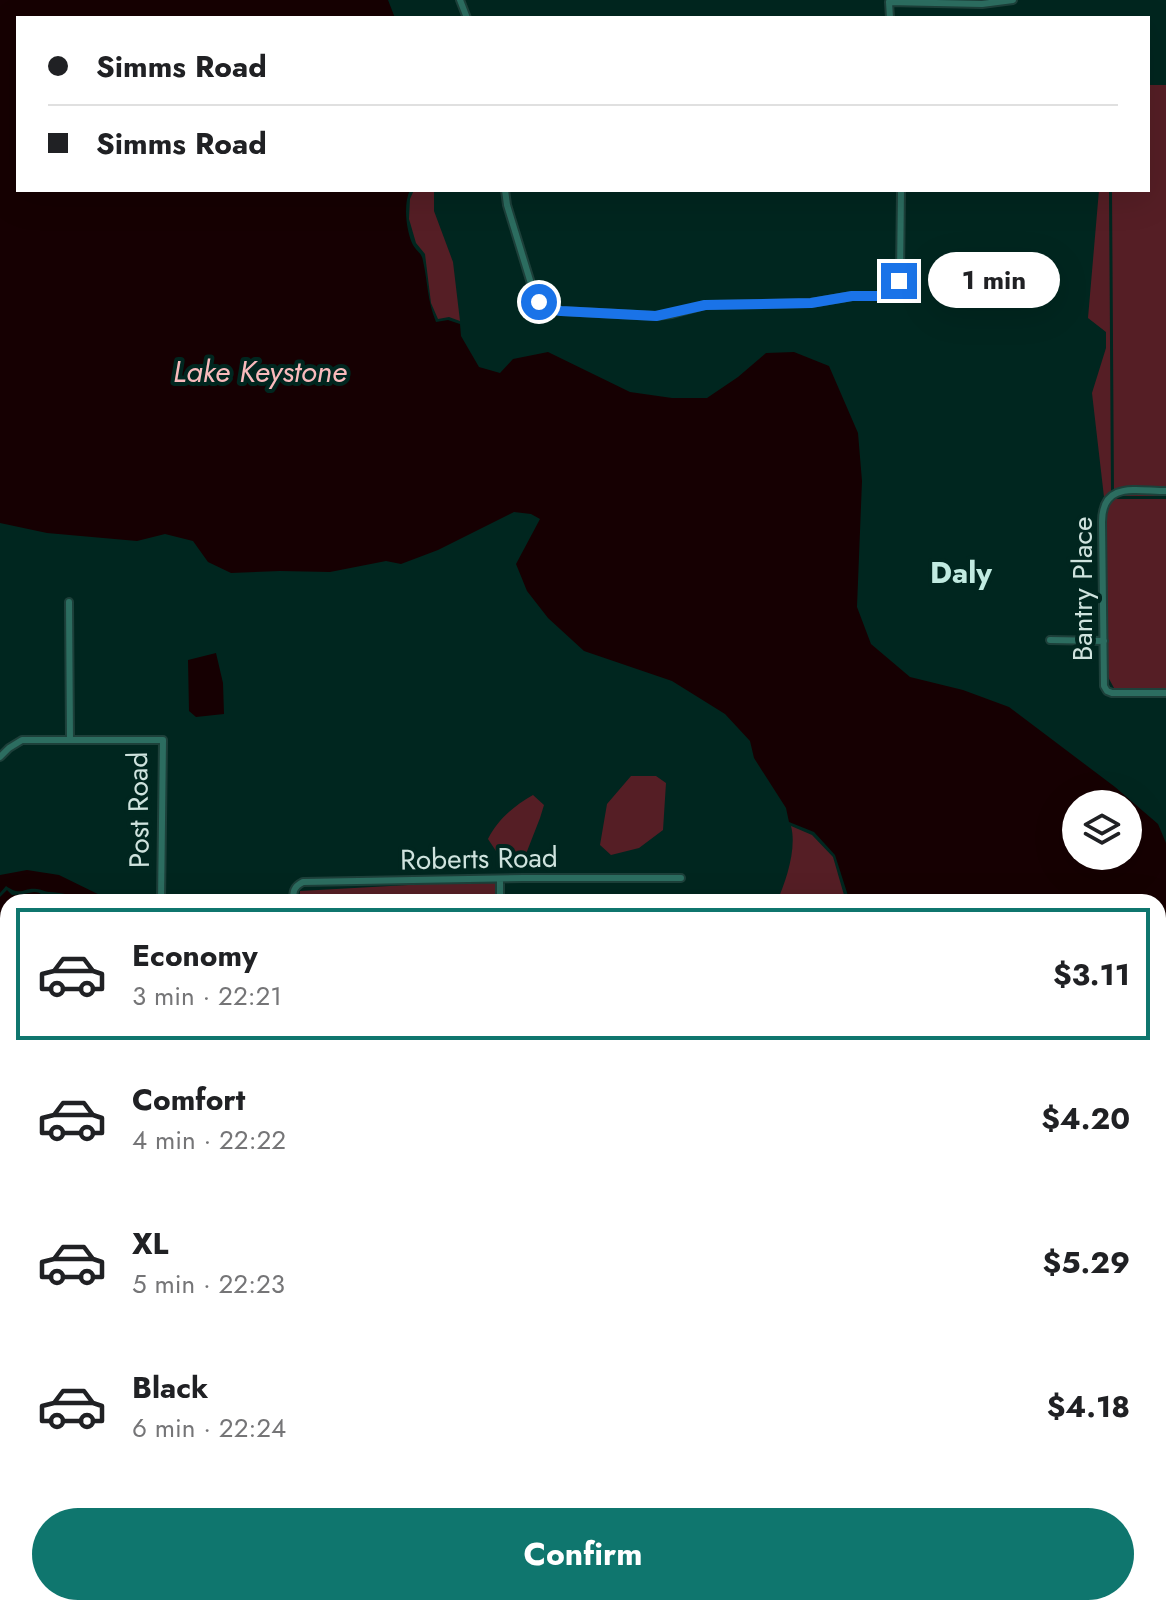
<!DOCTYPE html>
<meta charset="utf-8">
<style>
body{margin:0;font-family:Jost,sans-serif;background:#f6f6f6;color:#202124;height:100vh;display:flex;flex-direction:column;font-size:30px;white-space:nowrap}
*{box-sizing:border-box;margin:0}
p{font-size:26px;color:#757577}
.icon{flex:none;width:44px;height:44px;fill:none;stroke:currentColor;stroke-width:2;stroke-linecap:round;stroke-linejoin:round}
.map{position:relative;flex:1;overflow:hidden}
.side{position:absolute;left:0px;top:894px;width:1166px;height:722px;display:flex;flex-direction:column;background:#fff;border-radius:24px 24px 0 0;box-shadow:0 8px 32px #0002}
.side>*{flex:none}
.guide{position:absolute;left:16px;top:16px;width:1134px;height:176px;border-radius:0px;box-shadow:0 8px 32px #0002;display:grid;align-content:center;height:176px;padding:0 32px;background:#fff}
.fabs{position:absolute;left:1062px;top:790px;display:grid;gap:16px}
.fabs a{display:grid;place-items:center;width:80px;height:80px;border-radius:50%;background:#fff;box-shadow:0 8px 32px #0002;font-size:40px}
.end{position:absolute;width:36px;height:36px;margin:-18px;border:10px solid #1a73e8;background:#fff;box-shadow:0 0 0 4px #fff}
.from{border-radius:50%}
.bubble{position:absolute;height:56px;border-radius:28px;background:#fff;box-shadow:0 8px 32px #0002;font-size:26px;font-weight:700;line-height:56px;text-align:center}
.guide b{display:flex;align-items:center;gap:28px;height:76px;font-size:30px}
.guide b+b{border-top:2px solid #e0e0e0}
.guide i{width:20px;height:20px;background:#202124}
ul{padding:14px 0 0;list-style:none}
li{display:flex;align-items:center;gap:24px;height:132px;margin:0 16px 12px;padding:0 16px;border:4px solid transparent;border-radius:0px}
li div{flex:1}
li b{display:block;font-size:30px}
li em{font-style:normal;font-weight:700}
li.current{border-color:#0f766e}
li>.icon{width:72px;height:72px;stroke-width:1.5}
.cta{display:flex;gap:16px;margin-top:auto;padding:16px 32px}
.cta a{flex:1;height:92px;border-radius:48px;background:#0f766e;color:#fff;font-size:32px;font-weight:700;line-height:92px;text-align:center}
.map>svg:first-child{display:block}
</style>
<div class="map">
<svg width="1166" height="1615" viewBox="0 0 1166 1615">
<rect width="100%" height="100%" fill="#00261f"/>
<path fill="#551e25" d="M1148 85H1166V496H1114L1112 190H1148Z
M414 190H434V211L453 262 460 321 449 317 438 319 431 303 425 254 416 243 409 219 410 199Z
M1099 190H1109L1111 491 1104 497 1092 393 1106 348V332L1088 318Z
M1107 499H1166V688H1114L1107 675 1106 635Z
M631 776H656L666 783 663 830 639 848 611 855 600 845 607 804Z
M533 795 544 805 540 818 524 859 502 860 488 839C498 819 514 806 533 795Z
M791 826 812 835 833 857 846 902H777C786 881 797 849 791 826Z
M496 883V902H300V891L426 884Z
M1166 1125V1201L1160 1200 1158 1196V1133Z"/>
<path fill="#160002" fill-rule="evenodd" d="M0 0H388L395 18H18V190H410C403 204 406 231 413 245 417 252 422 253 423 261 428 283 427 300 436 322L448 320 460 324 461 336 479 367 500 373 513 359 548 352 630 392 672 398H707L738 377 766 353 794 352 829 366 858 433 862 481 857 607 871 644 910 677 963 690 1009 707 1115 787 1158 824 1166 843V1060L1158 1063V902H850L835 855 814 832 789 822 786 808 754 758 750 741 725 714 672 681 584 651 548 618 527 591 516 564 540 519 531 514 514 512 438 550 401 564 386 561 330 572 280 571 231 573 208 562 193 541 165 534 137 541 47 533 0 523ZM1076 804H1128V856H1076Z
M216 653 223 683 224 714 196 717 189 711 188 660Z
M27 870 59 875 114 902H79C70 893 61 893 49 892 45 892 41 889 37 889 23 887 22 897 6 886L0 893V875Z
M7 890 12 895C20 895 27 893 34 892 41 892 40 895 47 896 58 897 65 896 74 902H8V1116L0 1124V897Z
M174 1608H303L302 1614 304 1615H171Z
M561 1608H701L699 1615H560Z"/>
<g fill="none" stroke-linecap="round" stroke-linejoin="round">
<g stroke="#1d403a" stroke-width="10">
<path id="street" d="M460 0 467 18
M889 2 982 4 1013 0
M889 2 890 18
M505 190 507 205 533 290C540 304 546 308 561 311L656 316 672 314 705 305 811 303 852 296H884L896 287 900 275 901 190
M1166 491C1136 491 1102 481 1102 522L1104 686 1107 691 1112 693H1166
M69 602 70 740
M1050 640 1104 641
M0 757 9 748 22 740H163L161 902
M293 902C293 892 293 887 303 882L523 878H681
M500 902V879
M1158 1207H1166
M0 1310 4 1309 8 1305
M1158 1316H1166
M0 1516H8
M84 1615V1608
M476 1615V1608"/>
</g>
<g stroke="#1d403a" stroke-width="13">
<path id="secondary" d="M1158 1521 1166 1493
M1133 1615 1135 1608"/>
</g>
<use href="#street" stroke="#2c6d60" stroke-width="6"/>
<use href="#secondary" stroke="#239985" stroke-width="9"/>
</g>
<g fill="none" stroke-linecap="round" stroke-linejoin="round">
<path stroke="#1a73e8" stroke-width="10" d="M539 302 549 309 561 311 656 316 705 305 811 303 852 296H884L896 287 899 281"/>
</g>
<g text-anchor="middle" stroke-width="8" stroke-linejoin="round" paint-order="stroke">
<g font-size="28" fill="#cfe3de" stroke="#00261f">
<text transform="translate(1082 589) rotate(-90)" y="10">Bantry Place</text>
<text transform="translate(138 810) rotate(-91)" y="10">Post Road</text>
<text transform="translate(479 858) rotate(-1)" y="10">Roberts Road</text>
</g>
<g font-size="30" font-style="italic" fill="#f9babc" stroke="#00261f">
<text x="260" y="382">Lake Keystone</text>
</g>
<g font-size="30" font-weight="bold" fill="#c1ebe1" stroke="#00261f">
<text x="961" y="583">Daly</text>
</g>
</g>
</svg>
<div class="fabs">
<a><svg class="icon" aria-label="layers" viewBox="0 0 24 24"><path d="M12 4l9 5-9 5-9-5zM3 14l9 5 9-5"/></svg></a>
</div>
<i class="end from" style="left:539px;top:302px"></i>
<i class="end" style="left:899px;top:281px"></i>
<div class="bubble" style="left:928px;top:252px;width:132px">1 min</div>
<div class="guide">
<b><i class="from"></i>Simms Road</b>
<b><i></i>Simms Road</b>
</div>
<section class="side">
<ul>
<li class="current"><svg class="icon" aria-label="car" viewBox="0 0 24 24"><path d="M5 17H2v-5l4-1 3-4h7l3 4 3 1v5h-3M9 17h6M6 11h13"/><circle cx="7" cy="17" r="2"/><circle cx="17" cy="17" r="2"/></svg><div><b>Economy</b><p>3 min · 22:21</p></div><em>$3.11</em></li>
<li><svg class="icon" aria-label="car" viewBox="0 0 24 24"><path d="M5 17H2v-5l4-1 3-4h7l3 4 3 1v5h-3M9 17h6M6 11h13"/><circle cx="7" cy="17" r="2"/><circle cx="17" cy="17" r="2"/></svg><div><b>Comfort</b><p>4 min · 22:22</p></div><em>$4.20</em></li>
<li><svg class="icon" aria-label="car" viewBox="0 0 24 24"><path d="M5 17H2v-5l4-1 3-4h7l3 4 3 1v5h-3M9 17h6M6 11h13"/><circle cx="7" cy="17" r="2"/><circle cx="17" cy="17" r="2"/></svg><div><b>XL</b><p>5 min · 22:23</p></div><em>$5.29</em></li>
<li><svg class="icon" aria-label="car" viewBox="0 0 24 24"><path d="M5 17H2v-5l4-1 3-4h7l3 4 3 1v5h-3M9 17h6M6 11h13"/><circle cx="7" cy="17" r="2"/><circle cx="17" cy="17" r="2"/></svg><div><b>Black</b><p>6 min · 22:24</p></div><em>$4.18</em></li>
</ul>
<div class="cta"><a>Confirm</a></div>
</section>
</div>
